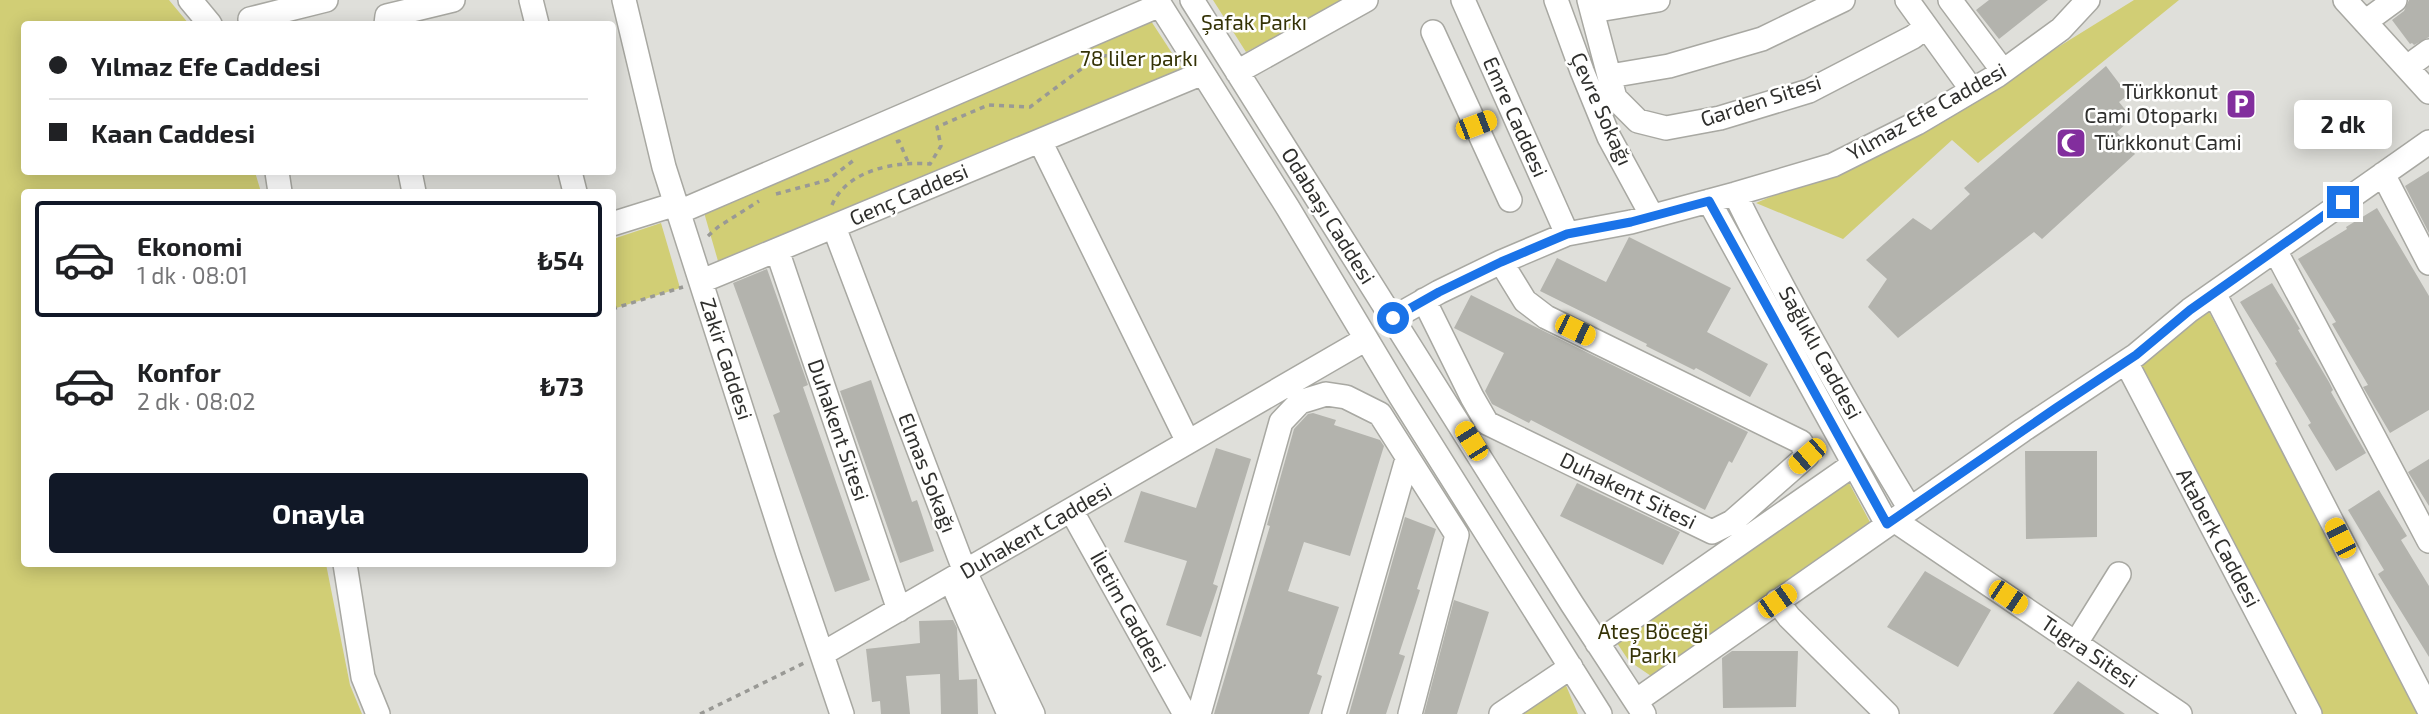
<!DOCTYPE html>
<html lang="tr">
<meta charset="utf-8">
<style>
body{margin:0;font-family:"Exo 2",sans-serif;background:#f6f6f6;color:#202124;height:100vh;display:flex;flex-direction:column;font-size:26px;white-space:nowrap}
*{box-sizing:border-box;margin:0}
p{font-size:23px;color:#757577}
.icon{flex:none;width:38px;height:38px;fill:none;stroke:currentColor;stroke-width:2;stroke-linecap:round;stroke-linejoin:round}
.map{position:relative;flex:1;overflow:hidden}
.side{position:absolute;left:21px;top:189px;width:595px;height:378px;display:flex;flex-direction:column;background:#fff;border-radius:7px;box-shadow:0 4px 18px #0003}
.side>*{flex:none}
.top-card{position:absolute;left:21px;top:21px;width:595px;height:154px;border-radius:7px;box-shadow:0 4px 18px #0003;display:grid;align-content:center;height:154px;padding:0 28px;background:#fff}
.end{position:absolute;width:32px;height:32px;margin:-16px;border:9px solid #1a73e8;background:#fff;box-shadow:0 0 0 4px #fff}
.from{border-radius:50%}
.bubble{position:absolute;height:49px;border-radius:7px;background:#fff;box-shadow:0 4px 18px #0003;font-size:23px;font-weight:700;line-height:49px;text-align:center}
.car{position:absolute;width:21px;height:42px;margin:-21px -10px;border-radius:9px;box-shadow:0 0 5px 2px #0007;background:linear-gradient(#f5c518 24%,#345 0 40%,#f5c518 0 76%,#345 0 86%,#f5c518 0)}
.top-card b{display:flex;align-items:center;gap:24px;height:66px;font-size:26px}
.top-card b+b{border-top:2px solid #e0e0e0}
.top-card i{width:18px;height:18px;background:#202124}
ul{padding:12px 0 0;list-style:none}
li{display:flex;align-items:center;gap:21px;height:116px;margin:0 14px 10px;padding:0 14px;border:4px solid transparent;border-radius:7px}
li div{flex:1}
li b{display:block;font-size:26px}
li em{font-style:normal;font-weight:700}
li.active{border-color:#111827}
li>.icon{width:63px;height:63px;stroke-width:1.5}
.primary-button{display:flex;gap:14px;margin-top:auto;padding:14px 28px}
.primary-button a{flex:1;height:80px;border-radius:7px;background:#111827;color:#fff;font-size:28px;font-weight:700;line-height:80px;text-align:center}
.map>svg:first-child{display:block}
</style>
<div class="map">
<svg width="2429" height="714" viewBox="0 0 2429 714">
<rect width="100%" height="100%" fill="#dfdfda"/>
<path fill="#d1ce75" d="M0 0H169L189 24H24V172H255L261 192H24V564H326L350 685 362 714H0Z
M1213 0H1346L1246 52Z
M2134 0H2179L1978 163 1952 140 1843 239 1756 203 1918 134Z
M1151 21 1185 73 718 261 703 209Z
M661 223 680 288 613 309V239Z
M2208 310 2422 714H2313L2138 367Z
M1848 481 1871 524 1651 676 1629 661 1615 640Z
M1565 683 1578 714H1520Z"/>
<path fill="#b3b3ad" d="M1989 0H2048L1999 39 1976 10Z
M2409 0H2429V37L2414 45 2412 43 2410 44 2392 20 2404 11Z
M2106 66 2128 95 2119 102 2132 118 2117 132 2135 154 2042 239 2034 232 1898 338 1868 307 1887 279 1866 260 1913 218 1931 230 1970 194 1964 188Z
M2429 171V233L2405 186Z
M2377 208 2429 296V410L2390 433 2363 387 2368 385 2332 324 2336 322 2298 259 2347 229 2346 227Z
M1629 237 1731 288 1707 332 1768 364 1750 397 1696 368 1694 370 1646 346 1647 344 1540 291 1557 258 1606 282Z
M767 269 808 385 803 387 870 580 835 592 773 415 780 412 733 283Z
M2272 283 2300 329 2298 330 2329 382 2333 390 2331 392 2366 453 2336 471 2308 425 2311 423 2275 363 2277 362 2240 302Z
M1471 295 1748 432 1732 463 1729 461 1705 510 1531 420 1529 423 1492 404 1485 391 1504 353 1454 328Z
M871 380 912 502 917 500 934 551 900 563 840 391Z
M1313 413 1336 420 1334 425 1380 440 1384 446 1350 556 1304 542 1288 591 1339 607 1317 674 1322 676 1309 714H1214L1270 526 1267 525 1294 429 1308 414Z
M1216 448 1251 459 1213 584 1218 586 1201 637 1166 625 1187 561 1124 542 1141 491 1196 508Z
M2025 451H2097V537L2026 539Z
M2429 459V506L2408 472Z
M1577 483 1680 532 1663 565 1560 516Z
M2379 490 2407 536 2401 540 2429 586V657L2378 574 2384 570 2348 510Z
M1405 517 1436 529 1417 589 1420 590 1399 654 1405 656 1386 714H1349Z
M1925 571 1991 610 1958 667 1887 627Z
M1454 600 1489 612 1457 714H1424Z
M953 620 957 628 959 680 977 679 978 714H941L940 674 906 676 910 714H881L880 701 872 702 866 649 920 643 919 621Z
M1732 651H1798L1796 707 1723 708 1722 658Z
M2078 681 2125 714H2053Z"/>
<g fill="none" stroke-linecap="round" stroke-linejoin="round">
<g stroke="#a8a8a2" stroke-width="26">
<path id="street" d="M190 0 210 24
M531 0 537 24
M624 0 664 167 788 554 842 714
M1157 0 1288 208 1401 397 1600 714
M1192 0 1572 604 1644 714
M1463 0 1567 234
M1556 0 1582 71 1609 137 1652 216
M1589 0 1615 98 1638 121 1666 128 1720 118 1809 91 1913 37 1926 27
M1907 0 1972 90
M1950 0 2003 71
M2345 0 2429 92
M1592 11 1658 0
M250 19 326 0
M2365 22 2395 0
M386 24 387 16 453 0
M1433 32 1510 200
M2407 67 2429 51
M1237 72 1366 0
M1610 76 1669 66 1762 39 1843 0
M1040 141 1188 442
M277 172 280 192
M410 172 414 192
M570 172 575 192
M2383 174 2429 263
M1735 194C1788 302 1848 406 1910 509
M1709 201 1887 524
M679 212 1160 5
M612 224 676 204
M834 227 965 572 1033 714
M777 250 899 610
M2275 250 2429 541
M702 281 1203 73
M2214 293 2429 710
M1424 300 1472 397 1487 423 1712 532 1732 522 1807 456 1801 442 1546 317 1525 301 1501 262
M1393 318 1439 292 1501 262 1567 234 1631 222 1735 194 1833 165 1917 123 1998 75 2061 29 2088 0
M2126 362 2310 714
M1071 510 1185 714
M1894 520 2180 714
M345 564 363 677 378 714
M951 580 1009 714
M1777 601 1789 617 1887 714
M1597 643 1854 464
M2076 643 2119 574
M822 654 1366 339
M1636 701 2023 430 2136 355 2190 310 2429 142
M1199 714 1281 422 1300 402 1326 394 1346 397 1380 414 1457 535 1410 714
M1334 714 1407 459
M1501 714 1571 667"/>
</g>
<path stroke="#999995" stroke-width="3.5" stroke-dasharray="5 5" stroke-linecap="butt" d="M896 142 899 141 908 162
M776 194 828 180 854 160
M832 205C847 170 895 161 930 164L941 146 937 127 988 105 1030 107 1100 55 1122 58
M708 236 718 227 759 201
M612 309 683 287
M700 714 804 663"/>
<use href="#street" stroke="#fff" stroke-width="23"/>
</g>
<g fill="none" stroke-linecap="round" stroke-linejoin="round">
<path stroke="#1a73e8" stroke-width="9" d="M1393 318 1439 292 1501 262 1567 234 1631 222 1709 201 1887 524 2056 408 2136 355 2190 310 2343 202"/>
</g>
<defs>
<g id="parking-square" transform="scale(1.575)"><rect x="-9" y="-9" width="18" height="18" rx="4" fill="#822e9d" stroke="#fffffe"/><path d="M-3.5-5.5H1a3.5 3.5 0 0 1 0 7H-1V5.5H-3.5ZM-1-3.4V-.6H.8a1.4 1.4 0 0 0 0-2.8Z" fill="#fff"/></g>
<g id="mosque-square" transform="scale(1.575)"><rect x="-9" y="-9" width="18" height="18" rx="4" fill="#822e9d" stroke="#fffffe"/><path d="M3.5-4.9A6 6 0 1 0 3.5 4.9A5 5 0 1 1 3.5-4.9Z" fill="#fff"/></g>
</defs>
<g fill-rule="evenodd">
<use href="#parking-square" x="2241" y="104"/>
<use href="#mosque-square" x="2071" y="143"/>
</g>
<g text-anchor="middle" stroke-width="5" stroke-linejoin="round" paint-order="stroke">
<g font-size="21" fill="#343205" stroke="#fffffe">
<text x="1254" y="30">Şafak Parkı</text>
<text x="1139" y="66">78 liler parkı</text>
<text x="1653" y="639">Ateş Böceği<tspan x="1653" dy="24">Parkı</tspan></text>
</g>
<g font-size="21" fill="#2f2f2d" stroke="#fffffe" text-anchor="end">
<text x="2218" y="99">Türkkonut<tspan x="2218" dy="24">Cami Otoparkı</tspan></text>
<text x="2094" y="150" text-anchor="start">Türkkonut Cami</text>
</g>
<g font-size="21" fill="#2f2f2d" stroke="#fffffe">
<text transform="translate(1761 101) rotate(-18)" y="7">Garden Sitesi</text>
<text transform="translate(1601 109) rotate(66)" y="7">Çevre Sokağı</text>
<text transform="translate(1927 112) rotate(-29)" y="7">Yılmaz Efe Caddesi</text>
<text transform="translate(1515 117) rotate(66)" y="7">Emre Caddesi</text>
<text transform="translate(909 195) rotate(-23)" y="7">Genç Caddesi</text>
<text transform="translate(1328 216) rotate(58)" y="7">Odabaşı Caddesi</text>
<text transform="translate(1820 353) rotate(61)" y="7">Sağlıklı Caddesi</text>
<text transform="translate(726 359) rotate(72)" y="7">Zakir Caddesi</text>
<text transform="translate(838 430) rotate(71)" y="7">Duhakent Sitesi</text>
<text transform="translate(927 473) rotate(69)" y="7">Elmas Sokağı</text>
<text transform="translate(1628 491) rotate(26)" y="7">Duhakent Sitesi</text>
<text transform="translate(1036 531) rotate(-30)" y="7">Duhakent Caddesi</text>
<text transform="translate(2218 538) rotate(62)" y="7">Ataberk Caddesi</text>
<text transform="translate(1128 612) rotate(61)" y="7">İletim Caddesi</text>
<text transform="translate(2089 652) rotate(34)" y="7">Tugra Sitesi</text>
</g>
</g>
</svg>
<i class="end from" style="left:1393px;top:318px"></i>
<i class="end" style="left:2343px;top:202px"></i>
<div class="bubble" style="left:2294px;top:100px;width:98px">2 dk</div>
<i class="car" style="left:1476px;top:125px;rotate:69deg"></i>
<i class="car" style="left:1575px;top:330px;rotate:116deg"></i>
<i class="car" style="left:1471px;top:441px;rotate:328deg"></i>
<i class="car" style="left:1807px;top:456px;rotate:229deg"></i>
<i class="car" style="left:2340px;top:538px;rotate:333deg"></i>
<i class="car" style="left:2008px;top:597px;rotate:124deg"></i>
<i class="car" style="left:1777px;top:601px;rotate:55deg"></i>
<div class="top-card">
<b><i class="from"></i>Yılmaz Efe Caddesi</b>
<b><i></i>Kaan Caddesi</b>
</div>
<section class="side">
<ul>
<li class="active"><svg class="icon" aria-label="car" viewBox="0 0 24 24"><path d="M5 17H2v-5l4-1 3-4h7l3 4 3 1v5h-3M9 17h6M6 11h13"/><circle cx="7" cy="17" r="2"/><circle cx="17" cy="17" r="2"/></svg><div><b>Ekonomi</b><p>1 dk · 08:01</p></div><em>₺54</em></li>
<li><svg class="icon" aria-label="car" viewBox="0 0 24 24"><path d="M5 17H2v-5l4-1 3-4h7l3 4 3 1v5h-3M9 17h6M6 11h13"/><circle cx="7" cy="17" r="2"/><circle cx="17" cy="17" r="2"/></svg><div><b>Konfor</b><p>2 dk · 08:02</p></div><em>₺73</em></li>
</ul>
<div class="primary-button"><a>Onayla</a></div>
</section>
</div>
